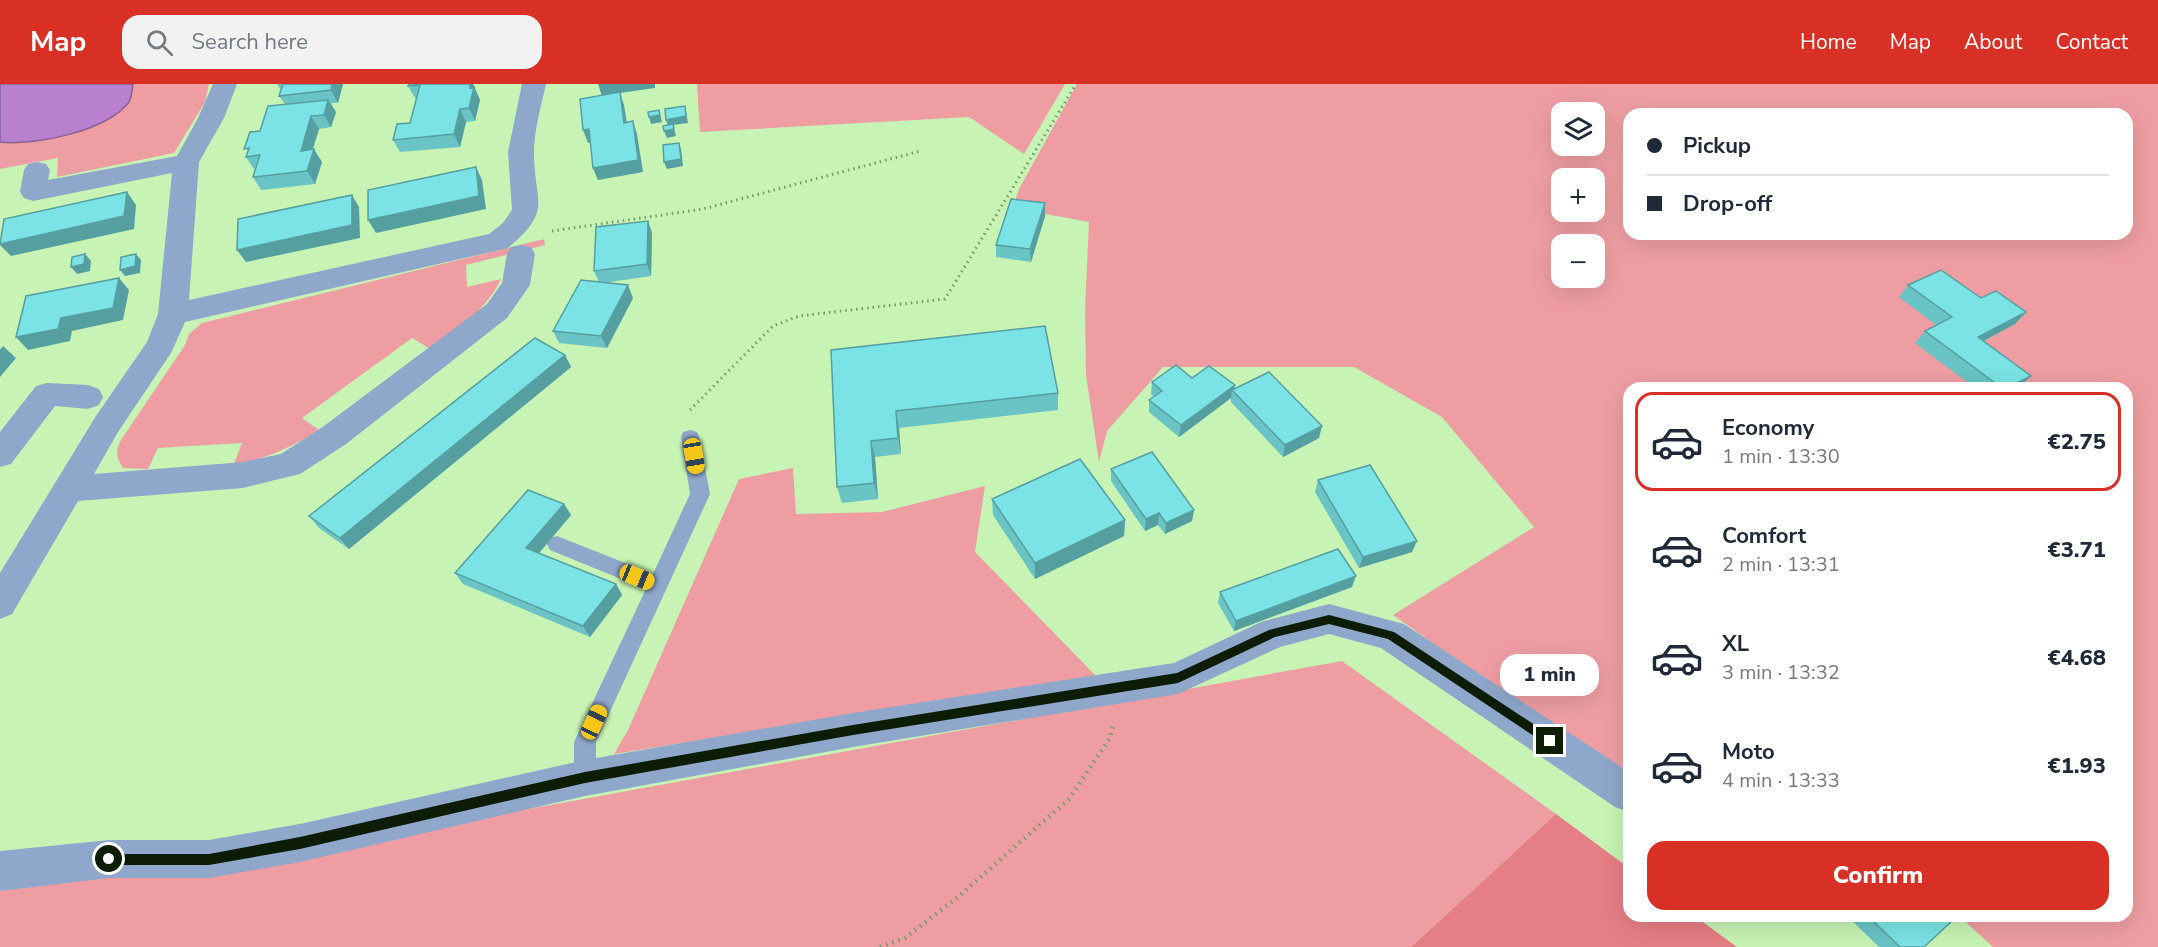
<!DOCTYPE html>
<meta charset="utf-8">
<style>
body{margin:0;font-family:"Nunito Sans",sans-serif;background:#f2f2f3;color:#1f2937;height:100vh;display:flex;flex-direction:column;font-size:22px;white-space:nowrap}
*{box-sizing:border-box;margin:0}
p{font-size:20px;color:#747a83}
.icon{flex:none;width:33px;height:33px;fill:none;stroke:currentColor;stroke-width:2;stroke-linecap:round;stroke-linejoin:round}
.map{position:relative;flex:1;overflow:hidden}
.side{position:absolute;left:1623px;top:298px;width:510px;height:540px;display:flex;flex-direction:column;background:#fff;border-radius:18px;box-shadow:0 6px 24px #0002}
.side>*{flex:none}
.top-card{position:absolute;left:1623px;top:24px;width:510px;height:132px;border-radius:18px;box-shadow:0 6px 24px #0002;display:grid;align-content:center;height:132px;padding:0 24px;background:#fff}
.fabs{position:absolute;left:1551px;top:18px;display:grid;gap:12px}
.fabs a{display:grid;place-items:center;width:54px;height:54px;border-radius:12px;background:#fff;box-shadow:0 6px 24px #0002;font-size:30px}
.end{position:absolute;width:27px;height:27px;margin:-14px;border:8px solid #0c1c05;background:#fff;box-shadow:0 0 0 3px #fff}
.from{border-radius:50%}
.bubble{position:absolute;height:42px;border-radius:18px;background:#fff;box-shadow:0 6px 24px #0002;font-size:20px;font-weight:800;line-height:42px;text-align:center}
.car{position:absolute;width:18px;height:36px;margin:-18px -9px;border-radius:8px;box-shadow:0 0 4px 2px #0007;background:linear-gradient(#f5c518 24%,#345 0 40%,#f5c518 0 76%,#345 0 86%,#f5c518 0)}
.top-card b{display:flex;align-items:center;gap:21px;height:57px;font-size:22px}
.top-card b+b{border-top:2px solid #e0e1e3}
.top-card i{width:15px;height:15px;background:#1f2937}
ul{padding:10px 0 0;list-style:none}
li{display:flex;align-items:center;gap:18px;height:99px;margin:0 12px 9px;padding:0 12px;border:3px solid transparent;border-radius:18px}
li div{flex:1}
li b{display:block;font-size:22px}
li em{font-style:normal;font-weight:800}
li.current{border-color:#d93025}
li>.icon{width:54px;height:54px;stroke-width:1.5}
.action{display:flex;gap:12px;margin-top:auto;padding:12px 24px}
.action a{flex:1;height:69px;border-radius:18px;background:#d93025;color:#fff;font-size:24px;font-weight:800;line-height:69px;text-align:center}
header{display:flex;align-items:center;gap:36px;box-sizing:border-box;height:84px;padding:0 30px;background:#d93025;color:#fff}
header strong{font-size:28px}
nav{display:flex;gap:33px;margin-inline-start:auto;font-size:21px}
.search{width:420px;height:54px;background:#f2f2f3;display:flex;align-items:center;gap:15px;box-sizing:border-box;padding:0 21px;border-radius:18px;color:#747a83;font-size:22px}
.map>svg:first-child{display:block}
</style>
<header>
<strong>Map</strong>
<div class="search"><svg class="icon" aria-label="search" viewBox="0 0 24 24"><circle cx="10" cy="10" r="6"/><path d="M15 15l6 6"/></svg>Search here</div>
<nav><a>Home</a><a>Map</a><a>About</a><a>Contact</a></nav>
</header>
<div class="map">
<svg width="2158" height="863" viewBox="0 0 2158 863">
<rect width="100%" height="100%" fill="#c7f4b4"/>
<path fill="#ee9ea2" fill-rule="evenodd" d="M0 0H209L205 18 174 69 57 93 58 74 0 85Z
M697 0H1065L1024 70 969 33 700 48Z
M1077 0H2158V863H1993L1960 833 2127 832V304H1629V697L1393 531 1534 443 1442 333 1354 283H1163L1107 347 1099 378 1086 291 1085 225 1089 138 1013 124 1019 105ZM1562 28H1594V62H1562ZM1629 30H2127V150H1629ZM1562 94H1594V128H1562ZM1562 160H1594V194H1562Z
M544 155 545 161 466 181 467 203 501 195C486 227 457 244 430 265L412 254 302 334 319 346C287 365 270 374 234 380L242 359 158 364 148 385 123 384C116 374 115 367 121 356L185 261 189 250 202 239Z
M793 384 796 430 882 428 985 402 975 468 1096 592 614 670 628 646 739 395Z
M1342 577 1556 730 1411 863H0V807L407 747Z"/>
<path fill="#e67e85" d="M1556 730 1629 784V832L1696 833 1737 863H1411Z"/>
<path fill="#b980cf" stroke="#856292" stroke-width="1.5" d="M0 0H133C132 5 132 13 129 18 107 47 35 62 0 58Z"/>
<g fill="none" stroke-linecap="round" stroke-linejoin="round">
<path stroke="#78996a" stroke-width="3" stroke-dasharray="1.5 4" stroke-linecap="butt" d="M552 147 703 125 920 67
M690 326 773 242 799 232 945 215 1076 0"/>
<path stroke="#78996a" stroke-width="4.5" stroke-dasharray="1.5 5" stroke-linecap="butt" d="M880 863 905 854 958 813 1069 715 1110 654 1113 641"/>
<path fill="#8ea7ca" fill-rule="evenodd" d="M690 346 697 348 699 353 710 410 596 658V694L593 701 585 705 577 701 574 694V658L646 505 550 466 547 460 550 454 557 452 653 490 690 410 681 353 683 348Z"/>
<path fill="#8ea7ca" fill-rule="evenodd" d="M213 0H237L224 34 199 78 189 216 489 150 503 139 512 126 508 68 522 0H546C541 23 534 46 534 69 534 119 554 125 508 164L185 238 171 269 118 348 94 390 243 378 281 370 324 342 487 220 502 199 507 170 511 163 521 161 531 163 535 170 530 201 507 234 346 360 300 390 243 404 78 417 12 530 0 535V489L96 332 147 258 158 230 172 89 33 117 24 114 20 108 24 86 28 80 37 78 46 80 50 86 48 96 177 72 198 34Z
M47 299 88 301 99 305 103 313 99 321 88 325 55 322 11 380 0 383V348L36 302Z
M1329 520 1404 540 1629 688V728L1615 723 1381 564 1329 550 1280 563 1178 610 853 663 585 712 300 778 209 794H109L0 807V767L109 756H209L300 740 585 676 853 629 1174 579 1261 538Z"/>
</g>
<path fill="#6ac3c5" d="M277 0H343L338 19H331L336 28 331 43 319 45 313 65 322 78 315 100 261 106 253 93 255 85H254L246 73 260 47 285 20 279 12 281 6Z
M409 0H473L480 16 475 37 466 38 460 63 400 68 393 56 410 39 417 14H415L408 2Z
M1045 119V132L1031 178 996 173V161Z
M648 137 652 149 651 192 603 199 633 214 607 264 559 259 553 247 599 198 594 187Z
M1908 201 1981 214 2026 228 2015 240 1984 257 2031 292 2018 304H1975L1915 259 1925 247 1936 241 1899 213Z
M831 266 1058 309V326L899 344 901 370 875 373 878 415 842 419 837 403Z
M565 271 571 283 349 465 319 444 309 432Z
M1192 294 1234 306 1319 354 1283 373 1231 318V314L1179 353 1149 328V316L1154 313 1151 310 1152 298Z
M1111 385 1194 426 1192 437 1165 450 1158 441 1145 447 1111 397Z
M1318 396 1412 468 1359 484 1315 408Z
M992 415 1125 436 1124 452 1035 495 993 431Z
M564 420 571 431 539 469 616 500 622 511 590 553 463 500 455 489Z
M1352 503 1234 547 1218 519 1220 508Z
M1847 832H1947L1924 863H1879Z"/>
<path fill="#569fa0" d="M332 0H343L338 19 331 6Z
M470 0H473L480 16 475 37 469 24Z
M598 0H655V4L620 9 624 21 629 52 602 12Z
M328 16 336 28 331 43 324 31Z
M685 22 688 39 673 41 676 52 667 54 664 47 668 42 666 36Z
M460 25 466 38 460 63 454 50Z
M659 26 662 38 651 40 649 33Z
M311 32 319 45 308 79 301 67Z
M633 37 637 50 643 88 598 96 593 84Z
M589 45 594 58 588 59 583 46Z
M679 59 681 65 683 82 667 85 664 78Z
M314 65 322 78 315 100 307 87Z
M476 83 482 96 486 125 376 149 368 136Z
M127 108 136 121 134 145 11 172 0 161V160Z
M352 111 359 123 360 154 246 178 237 166Z
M1045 119V132L1031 178 1030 165Z
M648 137 652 149 651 192 647 180Z
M85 170 91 177 90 187 77 190 71 183Z
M136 170 141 176 140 189 125 192 120 186Z
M119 194 129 206 123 236 72 247 70 257 28 266 16 253 61 234Z
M628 201 633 214 607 264 601 252Z
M2026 228 2015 240 1968 265 1978 253Z
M3 262 16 274 0 293V266Z
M565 271 571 283 349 465 340 454Z
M2031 292 2018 304H2007Z
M1235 301 1234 308 1232 306 1231 314 1179 353 1181 341Z
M896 327 899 344 901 370 898 354Z
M1322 342 1319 354 1283 373 1285 361Z
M871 357 875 373 878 415 874 399Z
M564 420 571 431 534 475 526 464Z
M1194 426 1192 437 1165 450 1166 439Z
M1159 429 1158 441 1145 447 1146 435Z
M1125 436 1124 452 1035 495V479Z
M1417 457 1412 468 1359 484 1363 473Z
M1356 492 1352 503 1234 547 1236 537Z
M616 500 622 511 590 553 583 542Z"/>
<path fill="#7be3e5" stroke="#569fa0" stroke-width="1.5" d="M283 0H332L331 6 279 12Z
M409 0H470V4L474 3 469 24 460 25 454 50 393 56 397 40 410 39 420 1 408 2Z
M620 8 624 39 633 37 638 76 593 84 589 45 583 46 580 15Z
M328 16 324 31 311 32 301 67 314 65 307 87 253 93 260 71 246 73 249 64 244 65 250 48 260 47 268 22Z
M685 22 686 32 666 36 665 25Z
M659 26 660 31 649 33 648 28Z
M673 40 674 45 664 47 663 42Z
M679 59 681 75 664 78 663 61Z
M476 83 479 112 368 136V106Z
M127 108 124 132 0 160 4 135Z
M352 111V141L237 166 238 135Z
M1011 115 1045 119 1030 165 996 161Z
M648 137 647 180 594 187 596 143Z
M85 170 84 180 71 183 72 173Z
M136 170 135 182 120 186 121 173Z
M1941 186 1981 214 1996 207 2026 228 1978 253 2031 292 2007 304H2002L1925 247 1952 233 1908 201Z
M119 194 113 224 61 234 58 245 16 253 26 212Z
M581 196 628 201 601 252 553 247Z
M1045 242 1058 309 896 327 898 354 871 357 874 399 837 403 831 266Z
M535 254 565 271 340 454 309 432Z
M1176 281 1192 294 1209 282 1235 301 1181 341 1149 316 1162 307 1152 298Z
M1269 288 1322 342 1285 361 1232 306Z
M1152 368 1194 426 1166 439 1159 429 1146 435 1111 385Z
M1080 375 1125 436 1035 479 992 415Z
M1370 381 1417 457 1363 473 1318 396Z
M528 406 564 420 526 464 616 500 583 542 455 489Z
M1338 465 1356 492 1236 537 1220 508Z
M1868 832H1947L1952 837 1924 863H1900Z"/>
<path fill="#0c1c05" d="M1329 531 1394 548 1553 653V660H1546L1388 555 1329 540 1275 553 1178 599 853 651 585 699 300 765 209 781H109L103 775 109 770H209L300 753 585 688 853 641 1177 589 1269 546Z"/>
</svg>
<div class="fabs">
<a><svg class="icon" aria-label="layers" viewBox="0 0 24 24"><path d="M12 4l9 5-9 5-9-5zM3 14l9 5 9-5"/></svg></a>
<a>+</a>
<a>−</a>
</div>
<i class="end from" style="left:109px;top:775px"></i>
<i class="end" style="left:1550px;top:657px"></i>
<div class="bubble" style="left:1500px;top:570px;width:99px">1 min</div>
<i class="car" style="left:694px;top:372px;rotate:170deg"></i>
<i class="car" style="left:637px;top:493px;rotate:112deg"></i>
<i class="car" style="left:594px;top:638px;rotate:25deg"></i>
<div class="top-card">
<b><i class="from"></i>Pickup</b>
<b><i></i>Drop-off</b>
</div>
<section class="side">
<ul>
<li class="current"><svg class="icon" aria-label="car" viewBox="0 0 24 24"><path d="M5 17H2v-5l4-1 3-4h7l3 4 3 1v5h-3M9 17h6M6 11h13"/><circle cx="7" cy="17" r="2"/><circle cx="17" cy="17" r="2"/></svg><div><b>Economy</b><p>1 min · 13:30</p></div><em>€2.75</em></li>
<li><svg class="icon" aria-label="car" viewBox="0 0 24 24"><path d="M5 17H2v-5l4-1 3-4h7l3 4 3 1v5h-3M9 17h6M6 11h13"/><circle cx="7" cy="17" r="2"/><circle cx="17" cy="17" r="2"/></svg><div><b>Comfort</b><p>2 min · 13:31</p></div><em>€3.71</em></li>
<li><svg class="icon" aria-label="car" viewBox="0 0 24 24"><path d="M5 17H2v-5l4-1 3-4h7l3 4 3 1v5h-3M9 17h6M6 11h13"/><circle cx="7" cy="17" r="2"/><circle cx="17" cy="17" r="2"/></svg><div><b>XL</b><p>3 min · 13:32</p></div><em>€4.68</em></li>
<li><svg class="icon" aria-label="car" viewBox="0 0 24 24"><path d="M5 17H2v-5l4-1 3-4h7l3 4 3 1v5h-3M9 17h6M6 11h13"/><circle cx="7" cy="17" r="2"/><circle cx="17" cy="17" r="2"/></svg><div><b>Moto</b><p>4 min · 13:33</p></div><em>€1.93</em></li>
</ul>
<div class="action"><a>Confirm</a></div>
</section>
</div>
